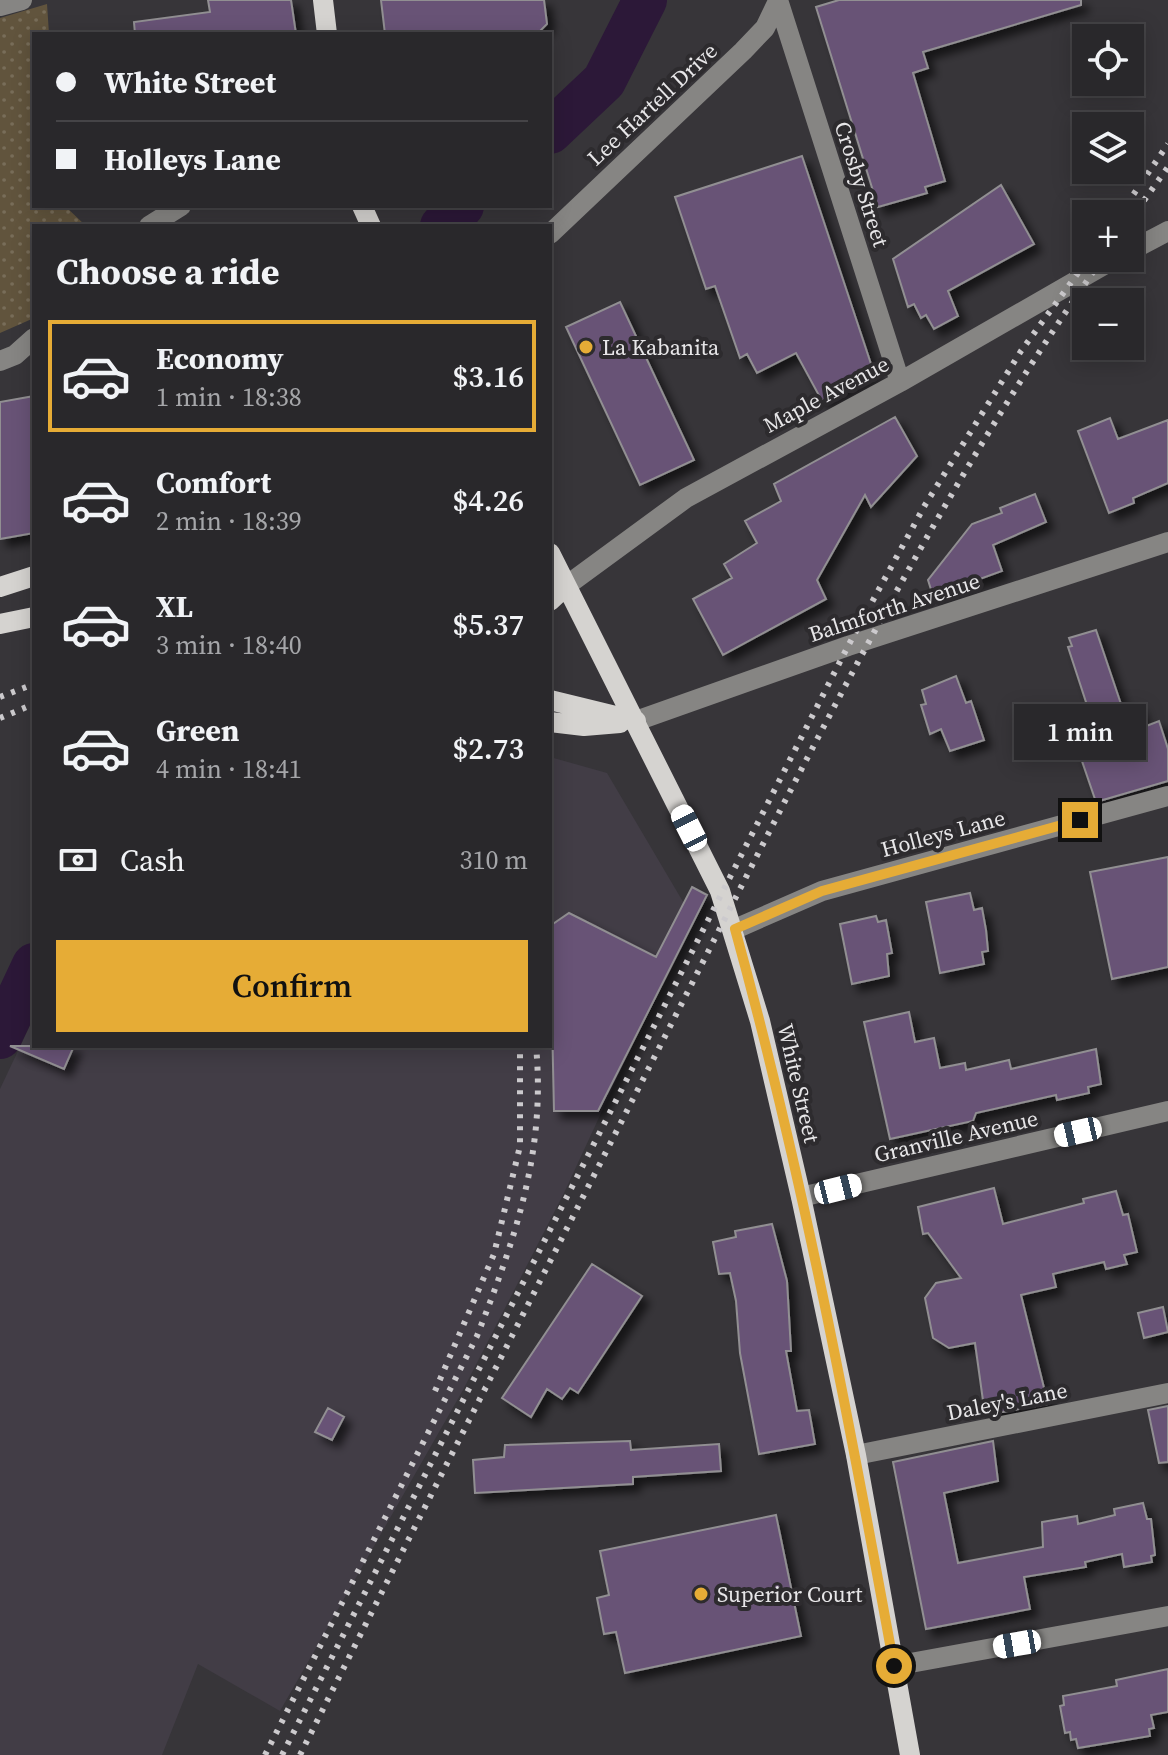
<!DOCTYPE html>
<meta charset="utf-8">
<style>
body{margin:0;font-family:"Source Serif 4",serif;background:#313033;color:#f1f3f6;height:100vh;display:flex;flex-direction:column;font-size:30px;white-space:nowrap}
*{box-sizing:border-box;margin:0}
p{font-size:26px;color:#a5a6a9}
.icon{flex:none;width:44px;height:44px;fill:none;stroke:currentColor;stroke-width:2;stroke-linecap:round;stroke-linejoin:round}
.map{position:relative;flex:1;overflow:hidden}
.drawer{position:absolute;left:32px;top:224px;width:520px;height:824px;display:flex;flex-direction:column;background:#29282b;border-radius:0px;box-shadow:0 4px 20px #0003,0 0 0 2px #454447}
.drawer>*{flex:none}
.guide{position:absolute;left:32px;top:32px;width:520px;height:176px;border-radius:0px;box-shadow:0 4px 20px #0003,0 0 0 2px #454447;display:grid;align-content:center;height:176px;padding:0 24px;background:#29282b}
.buttons{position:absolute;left:1072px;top:24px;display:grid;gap:16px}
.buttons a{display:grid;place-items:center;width:72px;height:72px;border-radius:0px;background:#29282b;box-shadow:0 4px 20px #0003,0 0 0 2px #454447;font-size:40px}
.end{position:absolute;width:36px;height:36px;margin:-18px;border:10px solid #e6ac36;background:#111;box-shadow:0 0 0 4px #111}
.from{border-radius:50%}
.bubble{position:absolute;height:56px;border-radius:0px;background:#29282b;box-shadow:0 4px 20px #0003,0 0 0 2px #454447;font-size:26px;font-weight:600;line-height:56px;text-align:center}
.car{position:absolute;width:24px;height:48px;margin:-24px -12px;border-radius:10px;box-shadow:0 0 6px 2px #0007;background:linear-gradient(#fff 24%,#345 0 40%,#fff 0 76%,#345 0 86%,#fff 0)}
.guide b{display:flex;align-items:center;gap:28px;height:76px;font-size:30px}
.guide b+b{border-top:2px solid #454447}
.guide i{width:20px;height:20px;background:#f1f3f6}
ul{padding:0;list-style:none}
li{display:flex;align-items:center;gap:24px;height:112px;margin:0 16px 12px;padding:0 8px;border:4px solid transparent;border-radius:0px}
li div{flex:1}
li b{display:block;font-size:30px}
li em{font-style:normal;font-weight:600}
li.active{border-color:#e6ac36}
li>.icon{width:72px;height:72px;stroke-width:1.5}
h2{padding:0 24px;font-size:36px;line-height:96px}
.pay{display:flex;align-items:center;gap:20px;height:88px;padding:0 24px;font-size:30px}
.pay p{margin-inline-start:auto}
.primary-button{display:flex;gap:16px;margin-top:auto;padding:16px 24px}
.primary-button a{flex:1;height:92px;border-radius:0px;background:#e6ac36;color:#111;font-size:32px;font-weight:600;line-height:92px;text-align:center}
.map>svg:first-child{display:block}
</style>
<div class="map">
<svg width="1168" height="1755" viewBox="0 0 1168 1755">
<defs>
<pattern id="park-dots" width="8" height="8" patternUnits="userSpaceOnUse" patternTransform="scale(2)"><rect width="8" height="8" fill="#61543d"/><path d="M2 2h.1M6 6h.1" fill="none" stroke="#786d59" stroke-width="1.8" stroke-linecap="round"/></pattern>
<filter id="shadow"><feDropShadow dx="7" dy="7" stdDeviation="4" flood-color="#0009"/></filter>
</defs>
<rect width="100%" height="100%" fill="#373539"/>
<path fill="#423d46" d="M550 757 607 773 692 917 564 1193 463 1390 280 1711 198 1664 162 1755H0V1089L34 1017V1046H550Z"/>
<path fill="url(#park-dots)" d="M47 4 49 34H34V206H65L86 226H34V318L0 333V18Z"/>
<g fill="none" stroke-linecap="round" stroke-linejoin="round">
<path stroke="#2c1838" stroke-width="44" d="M550 132 604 81 645 0
M442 226 462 206
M0 1037 34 965"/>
</g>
<path fill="#675276" stroke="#918f92" stroke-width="2" filter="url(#shadow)" d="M208 0H291L296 34H135L134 22 210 12Z
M381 0H544L547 24 537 34H385Z
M839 0H1081V5L923 52 928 68 913 73 945 181 925 187 927 193 878 207 816 7Z
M802 156 874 373 822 401 796 353 757 373 747 354 740 358 715 286 706 289 675 197Z
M1001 185 1034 244 948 291 958 316 934 329 926 315 921 318 914 304 908 307 893 259Z
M620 302 694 460 640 485 566 327Z
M34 396V533L0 539V402Z
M895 417 917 456 871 507 865 495 817 580 826 599 723 655 693 599 732 578 724 564 757 543 745 521 781 501 774 484Z
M1110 418 1118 439 1168 420V483L1133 498 1134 503 1109 513 1078 431Z
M1035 494 1046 522 993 545 1002 571 933 596 928 580 972 524 1002 513 1000 508Z
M1096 630 1123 710 1137 705 1144 727 1159 721 1168 749V781L1096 802 1071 729 1100 745 1068 647 1072 646 1069 638Z
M956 676 966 703 971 701 984 740 950 751 941 729 930 734 921 705 926 704 922 690Z
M1032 708 1053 720 1044 738 1022 727Z
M1168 857V967L1112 979 1090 872Z
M692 887 707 895 598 1111H554L550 926 569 913 656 957Z
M970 893 974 910 982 908 986 930 988 951 982 952 984 964 940 973 926 902Z
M876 916 878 922 886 920 892 953 887 954 889 976 852 984 840 924Z
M909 1012 915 1042 934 1038 940 1068 965 1063 966 1070 1009 1060 1011 1069 1096 1049 1101 1084 1088 1087 1089 1093 1057 1100 1056 1095 976 1113 973 1121 890 1139 864 1022Z
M10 1046H74L64 1069Z
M994 1188 1003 1224 1084 1203 1083 1199 1116 1191 1123 1215 1128 1214 1137 1252 1124 1255 1127 1264 1106 1269 1104 1262 1053 1274 1056 1287 1021 1295 1048 1404 985 1415 975 1343 949 1348 933 1338 925 1298 936 1283 961 1278 928 1233 923 1234 918 1207Z
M772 1224 787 1281 791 1351H786L797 1411 809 1410 815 1444 759 1454 740 1353 736 1301 730 1273 719 1274 713 1242 736 1237 735 1231Z
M592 1264 642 1296 578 1393 570 1388 562 1399 547 1389 531 1417 502 1398Z
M1163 1307 1168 1332 1144 1338 1138 1313Z
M1168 1406V1462L1159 1463 1148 1410Z
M328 1408 344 1417 332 1440 315 1432Z
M630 1441 631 1450 719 1444 721 1471 633 1477V1484L475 1493 473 1460 504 1457 505 1445Z
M993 1441 998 1481 944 1493 958 1563 1043 1547 1042 1522 1077 1516 1078 1524 1115 1515 1114 1509 1143 1503 1147 1519H1151L1155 1555 1151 1556 1152 1562 1124 1567 1122 1554 1085 1562 1086 1567 1024 1577 1030 1609 926 1629 893 1462Z
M776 1515 801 1636 625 1673 616 1632 604 1634 597 1598 609 1595 600 1551Z
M1168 1669V1712L1151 1715 1154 1728 1149 1729 1150 1736 1078 1748 1076 1739 1071 1740 1070 1732 1065 1733 1060 1706 1064 1705 1063 1696 1117 1686 1116 1680Z"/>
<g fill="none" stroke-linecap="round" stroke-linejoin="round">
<path stroke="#868583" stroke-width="20" d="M778 0 900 382
M0 6 22 0
M149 226 181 206
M550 234 743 51 765 28 778 1
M1130 251 1168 231
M0 361 15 355 34 338
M566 586 686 498 900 382 1116 258
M636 721 848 646 1168 542
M735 929 822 891 1168 796
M801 1197 1168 1111
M856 1455 1168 1393
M894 1666 1168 1616"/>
<path stroke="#d5d3d0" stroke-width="20" d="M323 0 327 34
M362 206 371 226
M550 553 720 891 760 1021 801 1197 856 1455 910 1755
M0 587 34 576
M550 601 566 586
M0 624 34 617
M550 700 636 721
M550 722 584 726 620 723"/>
<path stroke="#cccacd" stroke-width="6" stroke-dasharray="4 8" stroke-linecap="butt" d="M1120 214 1168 144
M1130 220 1168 167
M0 697 34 684
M0 718 34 704
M435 1391 494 1254 520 1146V1046
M265 1755 477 1336C515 1239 546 1152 536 1046
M282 1755 848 646 925 505 1021 351 1089 258
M300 1755C426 1503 555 1252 683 1001 811 750 940 488 1103 258"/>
</g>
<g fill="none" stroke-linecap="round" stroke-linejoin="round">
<path stroke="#e6ac36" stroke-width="10" d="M894 1666C849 1419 802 1171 735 929L822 891 1080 820"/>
</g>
<g fill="#e6ac36" stroke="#2d2b2e" stroke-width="3">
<circle cx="586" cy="347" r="8"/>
<circle cx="701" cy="1594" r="8"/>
</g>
<g text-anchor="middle" stroke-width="8" stroke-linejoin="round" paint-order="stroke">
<g font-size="22" fill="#e7e6e8" stroke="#2d2b2e">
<text transform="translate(652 104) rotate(-43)" y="8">Lee Hartell Drive</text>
<text transform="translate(862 184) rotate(72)" y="8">Crosby Street</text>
<text transform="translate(826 394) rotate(-28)" y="8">Maple Avenue</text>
<text transform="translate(894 607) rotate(-18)" y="8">Balmforth Avenue</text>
<text transform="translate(943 833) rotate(-15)" y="8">Holleys Lane</text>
<text transform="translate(799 1083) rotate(77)" y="8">White Street</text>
<text transform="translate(956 1136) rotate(-13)" y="8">Granville Avenue</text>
<text transform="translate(1007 1401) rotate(-11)" y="8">Daley's Lane</text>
</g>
<g font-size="22" fill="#e7e6e8" stroke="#2d2b2e" text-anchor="start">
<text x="602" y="355">La Kabanita</text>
<text x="717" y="1602">Superior Court</text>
</g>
</g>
</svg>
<div class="buttons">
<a><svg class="icon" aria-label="locate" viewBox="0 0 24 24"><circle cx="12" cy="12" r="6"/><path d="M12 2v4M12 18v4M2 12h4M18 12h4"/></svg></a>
<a><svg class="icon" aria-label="layers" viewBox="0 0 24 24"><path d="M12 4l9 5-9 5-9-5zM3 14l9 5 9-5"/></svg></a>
<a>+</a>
<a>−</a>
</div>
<i class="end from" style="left:894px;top:1666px"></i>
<i class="end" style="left:1080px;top:820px"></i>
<div class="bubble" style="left:1014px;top:704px;width:132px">1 min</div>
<i class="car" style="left:689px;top:828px;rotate:333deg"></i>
<i class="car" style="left:1078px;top:1132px;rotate:257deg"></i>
<i class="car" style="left:838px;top:1189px;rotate:76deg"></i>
<i class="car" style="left:1017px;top:1644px;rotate:260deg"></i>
<div class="guide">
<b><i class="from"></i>White Street</b>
<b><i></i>Holleys Lane</b>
</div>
<section class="drawer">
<h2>Choose a ride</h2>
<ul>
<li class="active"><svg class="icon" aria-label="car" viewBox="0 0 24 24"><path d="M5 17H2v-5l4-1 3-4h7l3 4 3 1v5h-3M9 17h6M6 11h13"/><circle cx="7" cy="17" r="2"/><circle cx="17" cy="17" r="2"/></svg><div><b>Economy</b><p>1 min · 18:38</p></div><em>$3.16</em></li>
<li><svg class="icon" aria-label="car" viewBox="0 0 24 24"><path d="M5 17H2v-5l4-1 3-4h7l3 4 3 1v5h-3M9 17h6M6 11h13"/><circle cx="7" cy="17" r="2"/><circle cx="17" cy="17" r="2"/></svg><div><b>Comfort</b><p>2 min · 18:39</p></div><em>$4.26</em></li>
<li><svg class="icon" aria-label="car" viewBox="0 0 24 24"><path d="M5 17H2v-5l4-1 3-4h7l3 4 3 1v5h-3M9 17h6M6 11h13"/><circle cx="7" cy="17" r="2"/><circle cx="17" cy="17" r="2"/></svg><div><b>XL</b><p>3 min · 18:40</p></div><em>$5.37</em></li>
<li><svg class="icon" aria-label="car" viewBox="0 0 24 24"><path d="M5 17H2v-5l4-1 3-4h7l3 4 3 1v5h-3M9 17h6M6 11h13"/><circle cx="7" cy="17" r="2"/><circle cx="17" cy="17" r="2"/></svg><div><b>Green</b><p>4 min · 18:41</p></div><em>$2.73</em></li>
</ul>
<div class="pay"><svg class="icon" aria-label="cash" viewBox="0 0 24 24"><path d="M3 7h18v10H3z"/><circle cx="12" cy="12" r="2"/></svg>Cash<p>310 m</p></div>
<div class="primary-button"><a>Confirm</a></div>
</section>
</div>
